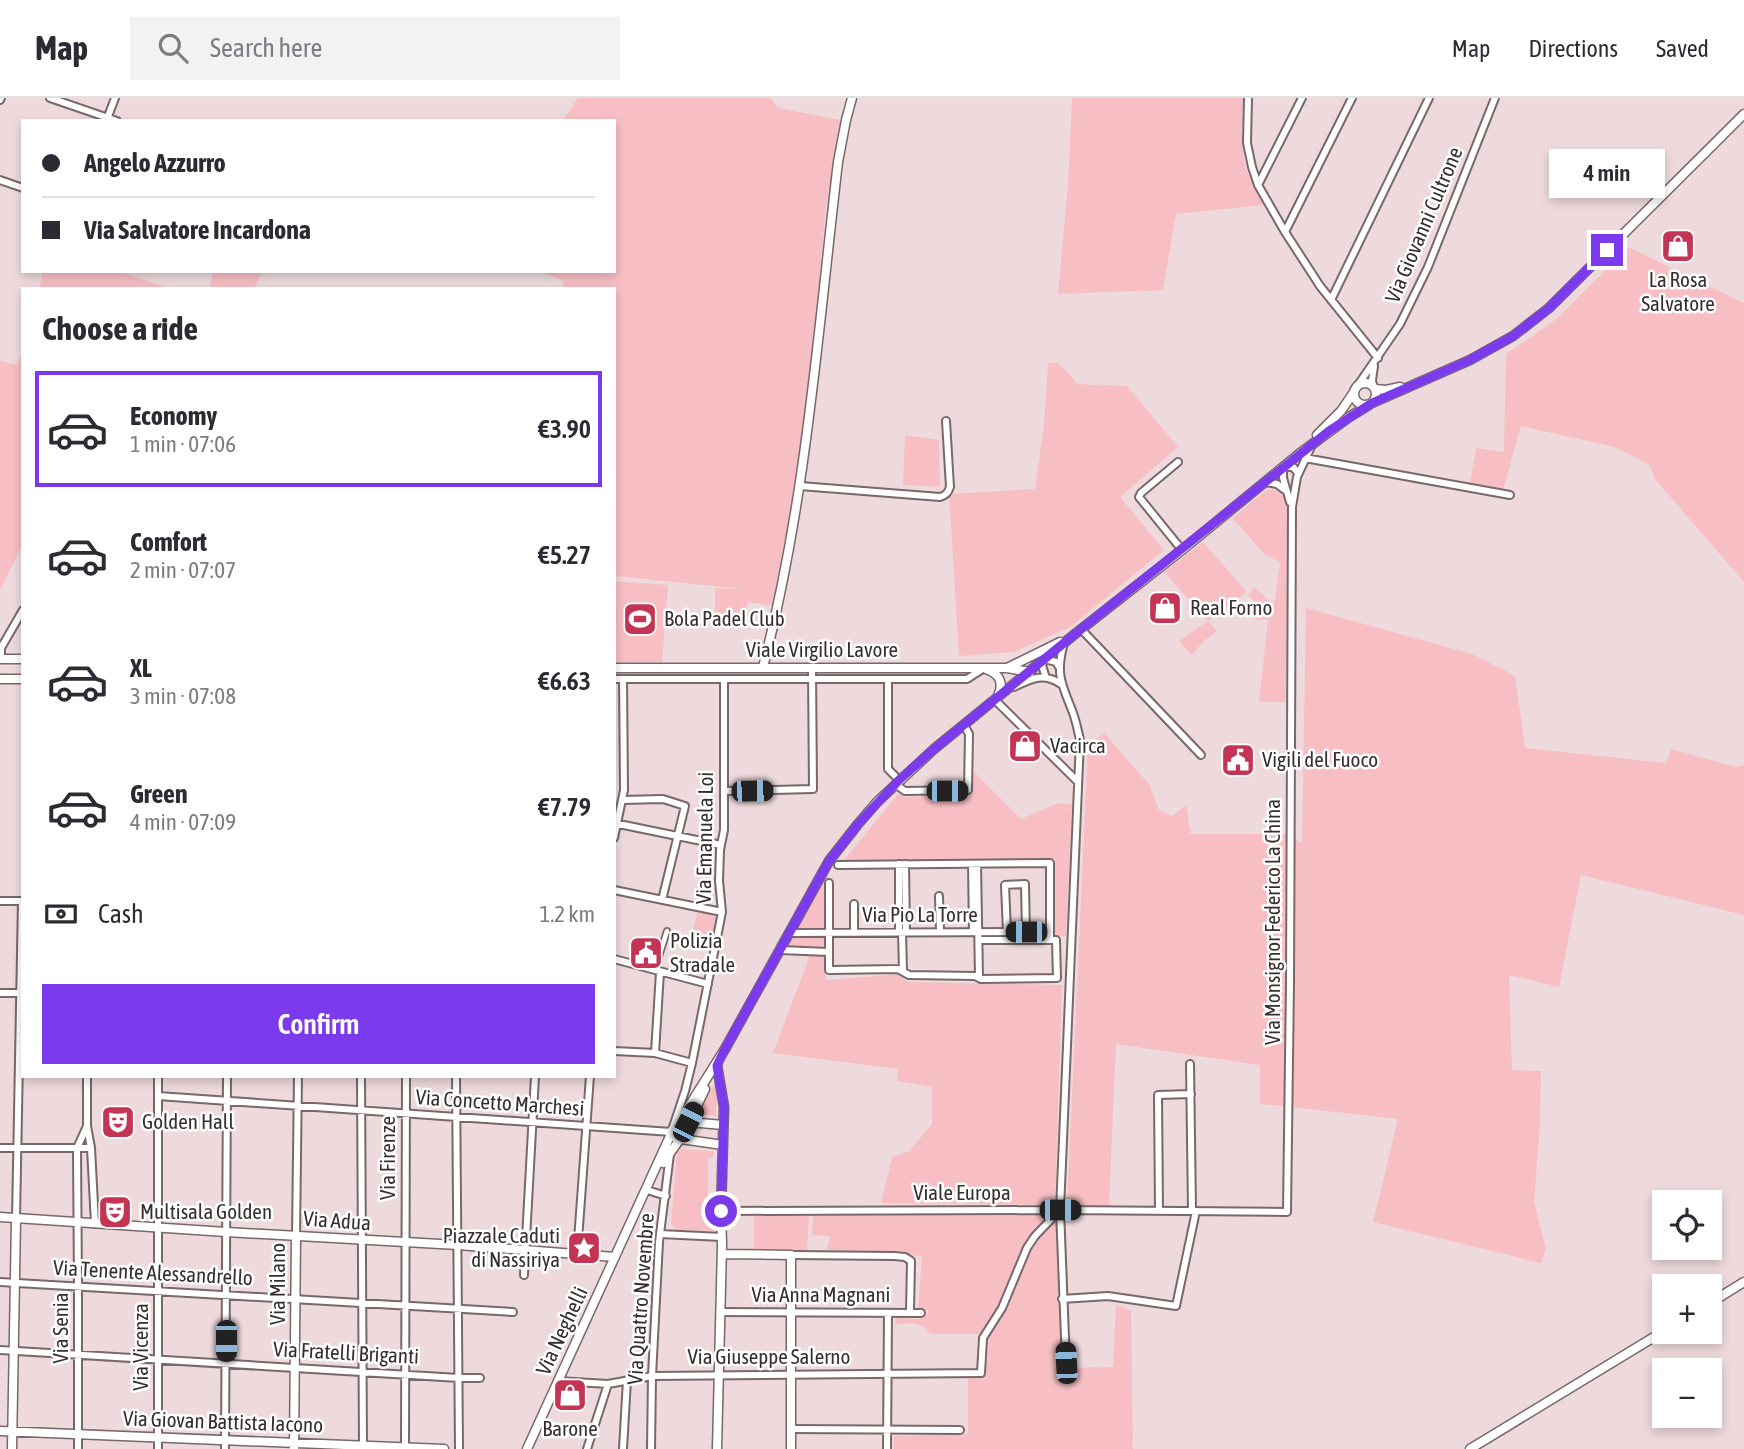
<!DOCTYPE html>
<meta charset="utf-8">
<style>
body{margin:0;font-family:"Asap Condensed",sans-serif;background:#f2f2f3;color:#2b2b33;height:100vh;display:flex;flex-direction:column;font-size:26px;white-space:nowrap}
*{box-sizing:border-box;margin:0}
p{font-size:23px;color:#7c7c81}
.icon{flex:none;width:38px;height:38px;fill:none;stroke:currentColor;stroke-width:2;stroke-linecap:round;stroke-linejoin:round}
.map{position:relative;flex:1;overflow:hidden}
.side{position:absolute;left:21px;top:189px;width:595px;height:791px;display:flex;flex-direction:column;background:#fff;border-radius:0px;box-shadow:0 4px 10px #0003}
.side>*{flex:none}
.guide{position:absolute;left:21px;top:21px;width:595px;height:154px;border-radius:0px;box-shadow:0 4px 10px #0003;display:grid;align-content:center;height:154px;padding:0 21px;background:#fff}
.controls{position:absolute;left:1652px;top:1092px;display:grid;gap:14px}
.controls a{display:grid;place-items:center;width:70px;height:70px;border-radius:0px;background:#fff;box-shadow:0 4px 10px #0003;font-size:35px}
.end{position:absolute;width:32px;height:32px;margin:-16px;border:9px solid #7c3aed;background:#fff;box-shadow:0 0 0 4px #fff}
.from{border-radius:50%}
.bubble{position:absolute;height:49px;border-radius:0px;background:#fff;box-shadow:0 4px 10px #0003;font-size:23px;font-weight:600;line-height:49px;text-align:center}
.car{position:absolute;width:21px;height:42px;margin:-21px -10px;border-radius:9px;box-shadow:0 0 5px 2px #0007;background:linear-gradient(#222 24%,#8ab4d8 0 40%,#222 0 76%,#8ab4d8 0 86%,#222 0)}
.guide b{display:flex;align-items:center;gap:24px;height:66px;font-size:26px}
.guide b+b{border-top:2px solid #e1e1e2}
.guide i{width:18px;height:18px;background:#2b2b33}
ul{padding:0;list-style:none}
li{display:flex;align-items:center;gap:21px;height:116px;margin:0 14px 10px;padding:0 7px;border:4px solid transparent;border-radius:0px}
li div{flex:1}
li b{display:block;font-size:26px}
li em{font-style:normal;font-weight:600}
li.active{border-color:#7c3aed}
li>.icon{width:63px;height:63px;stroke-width:1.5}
h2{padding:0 21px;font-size:32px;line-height:84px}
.pay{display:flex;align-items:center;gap:18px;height:77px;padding:0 21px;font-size:26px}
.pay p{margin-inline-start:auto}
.action{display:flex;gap:14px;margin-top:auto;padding:14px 21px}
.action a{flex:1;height:80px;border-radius:0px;background:#7c3aed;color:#fff;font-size:28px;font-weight:600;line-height:80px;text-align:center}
header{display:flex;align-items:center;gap:42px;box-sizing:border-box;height:98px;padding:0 35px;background:#fff;border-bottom:2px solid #e1e1e2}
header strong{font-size:33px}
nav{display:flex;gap:38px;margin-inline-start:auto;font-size:24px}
.search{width:490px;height:63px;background:#f2f2f3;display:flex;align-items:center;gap:18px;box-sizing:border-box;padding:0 24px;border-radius:0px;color:#7c7c81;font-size:26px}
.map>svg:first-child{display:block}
</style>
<header>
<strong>Map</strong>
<div class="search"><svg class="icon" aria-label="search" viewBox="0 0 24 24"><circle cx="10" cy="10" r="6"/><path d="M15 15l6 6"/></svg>Search here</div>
<nav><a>Map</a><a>Directions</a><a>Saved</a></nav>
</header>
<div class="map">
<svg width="1744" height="1351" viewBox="0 0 1744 1351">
<rect width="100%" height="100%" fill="#eedadc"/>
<path fill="#f7bfc4" d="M578 0H771L778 10 841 22 825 116 815 238 808 284 804 332 774 508 748 504 745 518 715 515V490L744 491 614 478V191H562L564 183 539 173H614V23H563Z
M1072 0H1243L1242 45 1245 69 1263 107 1176 116 1163 192 1058 196 1068 87Z
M1628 149 1744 205V484L1654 380 1650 367 1615 349 1521 328 1503 392 1470 385 1476 350 1504 354 1506 256 1558 220Z
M43 173H119L171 191H39Z
M214 173H263L254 191H209Z
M23 249V446L0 492V263L18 267Z
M1048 265H1058L1078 286 1127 288 1178 349 1120 399 1164 452 1070 529 1014 554 959 558 949 396 1035 391 1044 326Z
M905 337 939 342 940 389 903 387Z
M1266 392C1279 391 1285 395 1288 409L1286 604H1259L1268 522 1253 521 1254 504 1248 497 1255 490 1274 507 1280 464 1264 456 1241 429 1232 421Z
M1203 444 1247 494 1208 523 1217 533 1203 544 1192 557 1179 543 1208 523 1164 474Z
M614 483 668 487 662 564H614Z
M1306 510 1472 556 1515 578 1525 650 1666 665 1671 651 1736 669 1744 667V817L1581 777 1559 889 1509 877 1512 972 1541 973 1540 1026 1534 1104 1546 1151 1541 1165 1373 1124 1398 1021 1283 1008 1260 1006V967L1116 946 1109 1109 1067 1108 1088 648 1104 635 1149 686 1159 712 1172 718 1186 707 1191 736H1284L1302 744Z
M973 673 1021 721 1058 705 1072 706 1066 838H1055V761L842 764 899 695 906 699 970 697Z
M828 770V853L782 850Z
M697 814 716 818 713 837 693 834Z
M810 857 825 859 826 882 900 876 907 884 1062 887 1055 1107 881 1105 892 1059 909 1053 932 1026V989L897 983 898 971 773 955Z
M715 985 717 995 716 1018 697 1016Z
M681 1051 714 1053 713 1060H708V1129L714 1130V1133L677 1132 671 1126 677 1054Z
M1050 1116 1056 1121 1062 1270 1113 1269 1116 1206 1131 1213 1133 1351H894V1338L968 1336V1279L979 1280 981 1236H930C920 1222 910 1226 895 1226L896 1220C908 1220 923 1225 929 1213L918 1210 922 1158 827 1152 830 1138 812 1137 813 1118Z
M754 1118H809L807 1152 754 1151Z"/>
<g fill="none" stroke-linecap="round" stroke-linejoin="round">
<g stroke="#786869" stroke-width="8">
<path id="pedestrian" d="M655 871 667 833"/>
</g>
<g stroke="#786869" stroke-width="10">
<path id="minor" d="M50 0 117 23
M1248 0 1247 45 1252 69 1258 87 1285 134 1320 188 1378 260
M0 2 1 0
M107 21 115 0
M0 82 23 90
M1258 87 1302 0
M1285 134 1352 0
M1331 202 1429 0
M1358 287 1400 226 1428 169 1495 0
M1373 288 1372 282 1374 268
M1305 360 1510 397
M1178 364 1141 395 1139 399 1182 452
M1265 384 1277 386 1285 392
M800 388 940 399C946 397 948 395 950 389L946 323
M1290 404 1283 380V369H1293L1298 375
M1081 531 1201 657
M1064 545C1055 577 1062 586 1073 615 1076 623 1078 633 1080 642L1060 1112 1066 1265
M1 561V550L23 512
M1045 577 1042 567 1045 561 1056 564 1059 569
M614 581H967L984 570
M888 581V671L899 682
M1014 589C1031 581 1043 574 1061 586
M995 602 1078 684
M895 686 905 693 968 692 969 636 964 627
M724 693 813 691 812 570
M622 702 663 701 685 708 662 802
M614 725 721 747
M614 740 624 692 623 581
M899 766V834
M905 766 906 834
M972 766 973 834
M977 766 979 879
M838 767 1050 765V842
M829 785V872L898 871 909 877 975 878 981 881 1057 880 1056 842H979
M614 792 722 814
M939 798 940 834
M0 803H23
M854 806V835
M902 834 903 873
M1007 834 1005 787 1025 786 1026 837
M789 835 1050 834
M780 852 829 854
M614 861 708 886
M0 895H21
M614 953 655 955 692 965
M655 955 660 874
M1190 966 1192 1113
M87 978V1028L91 1050 95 1126
M158 978V1351
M361 978 363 1349
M456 978 459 1351
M158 998 671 1034
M673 1029 685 993 692 965 722 814 719 783 720 752 724 732V582
M0 1050H91
M647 1092 666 1098
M721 1113 1060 1112 1287 1114 1290 885 1292 409 1297 379 1311 349
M1159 1113 1158 997 1191 996
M16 1121 22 803
M660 1136 722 1139
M296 1138 298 978
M577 1156 590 978
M791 1157 894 1158 905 1159 911 1163 910 1214
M524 1177 535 978
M0 1184 513 1214
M1062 1201 1108 1198 1176 1208 1196 1113
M720 1214 921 1215
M0 1252 459 1280H480
M558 1283 608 1286 652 1278 981 1275 983 1240 1002 1210 1027 1150 1035 1138 1060 1112
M791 1331 960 1332
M78 1351V1188L77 1050 87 1028
M225 1351 227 978
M405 1351 406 978
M587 1351 608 1286
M623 1351 627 1282
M651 1351 652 1278 659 1144 670 1056
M887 1351 888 1215"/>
</g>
<g stroke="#786869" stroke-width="11">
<path id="tertiary" d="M1354 296a11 11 0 1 1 22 0a11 11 0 1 1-22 0Z
M1375 291 1386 292 1400 289
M1372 305 1470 262 1513 238 1549 210 1744 16
M1317 337 1341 313 1354 294
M0 561H23
M763 569C806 404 818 233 838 64L846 22 852 0
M614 570H1007L1030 574
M1007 570 1060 544
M986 571C1000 576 1004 585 998 598
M0 581H23
M685 1025 689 1024 723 1027
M676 1029 725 951 829 763 858 726 877 704 934 651 1075 536 1182 452 1299 356 1349 319 1369 307
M684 1034 681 1030 676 1029 672 1032V1037L678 1042 683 1039 689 1024 705 991
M681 1041 723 1047
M663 1065 680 1041
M0 1119 226 1134 458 1147 615 1159
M722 1156 791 1157V1351
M1710 1205 1744 1184
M0 1333 444 1351
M12 1351 16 1121
M294 1351 296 1138
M527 1351 671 1036
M717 1351 722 1147 721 1113 724 1009 717 967
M1470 1351 1664 1233"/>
</g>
<use href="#pedestrian" stroke="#fff" stroke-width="4.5"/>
<use href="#minor" stroke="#fff" stroke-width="6"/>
<use href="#tertiary" stroke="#fff" stroke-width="8"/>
</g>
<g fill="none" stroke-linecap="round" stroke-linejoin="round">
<path stroke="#7c3aed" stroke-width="9" d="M721 1113 724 1009 717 968 725 951 829 763 858 726 899 682 934 651 1075 536 1329 333 1372 305 1470 262 1513 238 1549 210 1607 152"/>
</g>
<defs>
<g id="shop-square" transform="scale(1.75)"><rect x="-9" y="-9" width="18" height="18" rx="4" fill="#c43555" stroke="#fff"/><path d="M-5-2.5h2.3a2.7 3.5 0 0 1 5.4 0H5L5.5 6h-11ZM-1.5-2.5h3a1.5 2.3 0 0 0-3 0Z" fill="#fff"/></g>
<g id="stadium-square" transform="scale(1.75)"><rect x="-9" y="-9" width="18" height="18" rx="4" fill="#c43555" stroke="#fff"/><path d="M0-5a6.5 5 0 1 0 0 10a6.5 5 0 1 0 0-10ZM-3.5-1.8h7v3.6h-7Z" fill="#fff"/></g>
<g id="civic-square" transform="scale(1.75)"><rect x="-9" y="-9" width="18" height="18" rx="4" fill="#c43555" stroke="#fff"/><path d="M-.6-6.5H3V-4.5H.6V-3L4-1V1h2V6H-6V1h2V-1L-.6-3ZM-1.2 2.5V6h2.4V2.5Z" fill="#fff"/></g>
<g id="theatre-square" transform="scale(1.75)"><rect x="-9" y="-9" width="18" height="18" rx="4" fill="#c43555" stroke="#fff"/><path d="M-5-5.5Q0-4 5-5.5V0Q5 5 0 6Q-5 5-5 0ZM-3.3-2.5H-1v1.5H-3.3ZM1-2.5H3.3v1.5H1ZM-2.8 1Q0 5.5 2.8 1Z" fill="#fff"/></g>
<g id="sight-square" transform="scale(1.75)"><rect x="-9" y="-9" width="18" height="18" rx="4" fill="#c43555" stroke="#fff"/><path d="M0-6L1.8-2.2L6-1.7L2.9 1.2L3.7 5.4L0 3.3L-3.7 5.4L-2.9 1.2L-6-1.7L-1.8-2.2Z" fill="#fff"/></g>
</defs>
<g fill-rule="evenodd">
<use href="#shop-square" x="1678" y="148"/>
<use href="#shop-square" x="1165" y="510"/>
<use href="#stadium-square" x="640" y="521"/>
<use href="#shop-square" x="1025" y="648"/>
<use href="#civic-square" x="1238" y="662"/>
<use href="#civic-square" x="646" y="855"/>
<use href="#theatre-square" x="118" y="1024"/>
<use href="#theatre-square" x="115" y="1114"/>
<use href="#sight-square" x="584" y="1150"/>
<use href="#shop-square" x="570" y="1297"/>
</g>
<g text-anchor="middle" stroke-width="5" stroke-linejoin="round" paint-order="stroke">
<g font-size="21" fill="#362e2f" stroke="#fff">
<text transform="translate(1424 127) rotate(-67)" y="7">Via Giovanni Cultrone</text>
<text x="822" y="559">Viale Virgilio Lavore</text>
<text transform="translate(705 740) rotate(-89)" y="7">Via Emanuela Loi</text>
<text x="920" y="824">Via Pio La Torre</text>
<text transform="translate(1273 824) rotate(-90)" y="7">Via Monsignor Federico La China</text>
<text transform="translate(500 1005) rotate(4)" y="7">Via Concetto Marchesi</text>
<text transform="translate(388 1060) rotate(-90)" y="7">Via Firenze</text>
<text x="962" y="1102">Viale Europa</text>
<text transform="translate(337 1123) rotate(4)" y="7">Via Adua</text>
<text transform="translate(153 1175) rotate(3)" y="7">Via Tenente Alessandrello</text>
<text transform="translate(278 1186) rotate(-90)" y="7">Via Milano</text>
<text x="821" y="1204">Via Anna Magnani</text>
<text transform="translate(641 1201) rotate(-86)" y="7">Via Quattro Novembre</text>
<text transform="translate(61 1230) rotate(-90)" y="7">Via Senia</text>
<text transform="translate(562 1233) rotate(-65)" y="7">Via Neghelli</text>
<text transform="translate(141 1249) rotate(-90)" y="7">Via Vicenza</text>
<text transform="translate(346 1255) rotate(3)" y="7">Via Fratelli Briganti</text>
<text x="769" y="1266">Via Giuseppe Salerno</text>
<text transform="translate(223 1324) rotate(2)" y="7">Via Giovan Battista Iacono</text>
</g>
<g font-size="21" fill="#362e2f" stroke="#fff" text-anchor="start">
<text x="1678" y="189" text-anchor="middle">La Rosa<tspan x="1678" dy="24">Salvatore</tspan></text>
<text x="1190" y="517">Real Forno</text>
<text x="664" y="528">Bola Padel Club</text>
<text x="1050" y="655">Vacirca</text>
<text x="1262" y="669">Vigili del Fuoco</text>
<text x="670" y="850">Polizia<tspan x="670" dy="24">Stradale</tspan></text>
<text x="142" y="1031">Golden Hall</text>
<text x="140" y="1121">Multisala Golden</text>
<text x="560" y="1145" text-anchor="end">Piazzale Caduti<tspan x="560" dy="24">di Nassiriya</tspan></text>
<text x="570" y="1338" text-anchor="middle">Barone</text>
</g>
</g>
</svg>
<div class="controls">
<a><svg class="icon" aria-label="locate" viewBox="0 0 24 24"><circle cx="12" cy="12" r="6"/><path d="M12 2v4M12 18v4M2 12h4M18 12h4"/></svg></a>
<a>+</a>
<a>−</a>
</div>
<i class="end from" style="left:721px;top:1113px"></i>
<i class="end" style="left:1607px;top:152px"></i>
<div class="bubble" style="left:1549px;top:51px;width:116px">4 min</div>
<i class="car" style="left:752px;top:693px;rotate:89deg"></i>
<i class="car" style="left:947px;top:693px;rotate:90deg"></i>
<i class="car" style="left:1026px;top:834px;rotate:270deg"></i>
<i class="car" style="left:688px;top:1024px;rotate:27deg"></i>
<i class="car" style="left:1060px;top:1112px;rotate:90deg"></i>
<i class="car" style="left:226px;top:1243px;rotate:180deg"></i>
<i class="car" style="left:1066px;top:1265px;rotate:357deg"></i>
<div class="guide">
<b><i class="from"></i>Angelo Azzurro</b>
<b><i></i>Via Salvatore Incardona</b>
</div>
<section class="side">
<h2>Choose a ride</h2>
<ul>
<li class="active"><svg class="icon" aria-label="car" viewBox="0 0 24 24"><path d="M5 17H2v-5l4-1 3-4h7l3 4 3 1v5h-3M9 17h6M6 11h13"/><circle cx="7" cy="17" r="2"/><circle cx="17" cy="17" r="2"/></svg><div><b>Economy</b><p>1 min · 07:06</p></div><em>€3.90</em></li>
<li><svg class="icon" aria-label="car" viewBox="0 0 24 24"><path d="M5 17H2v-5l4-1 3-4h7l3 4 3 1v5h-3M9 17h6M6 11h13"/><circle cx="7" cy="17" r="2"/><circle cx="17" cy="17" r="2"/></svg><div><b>Comfort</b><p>2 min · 07:07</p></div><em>€5.27</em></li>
<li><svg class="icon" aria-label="car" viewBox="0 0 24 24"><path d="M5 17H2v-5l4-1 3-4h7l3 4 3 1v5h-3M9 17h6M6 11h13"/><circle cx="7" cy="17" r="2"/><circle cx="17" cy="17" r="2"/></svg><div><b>XL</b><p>3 min · 07:08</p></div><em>€6.63</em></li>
<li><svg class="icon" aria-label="car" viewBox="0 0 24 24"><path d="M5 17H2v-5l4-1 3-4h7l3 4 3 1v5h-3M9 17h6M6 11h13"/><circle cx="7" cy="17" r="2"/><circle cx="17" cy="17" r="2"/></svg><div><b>Green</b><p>4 min · 07:09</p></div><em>€7.79</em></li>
</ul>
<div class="pay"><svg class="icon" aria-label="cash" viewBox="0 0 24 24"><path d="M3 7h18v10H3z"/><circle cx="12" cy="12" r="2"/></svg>Cash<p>1.2 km</p></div>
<div class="action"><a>Confirm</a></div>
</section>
</div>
